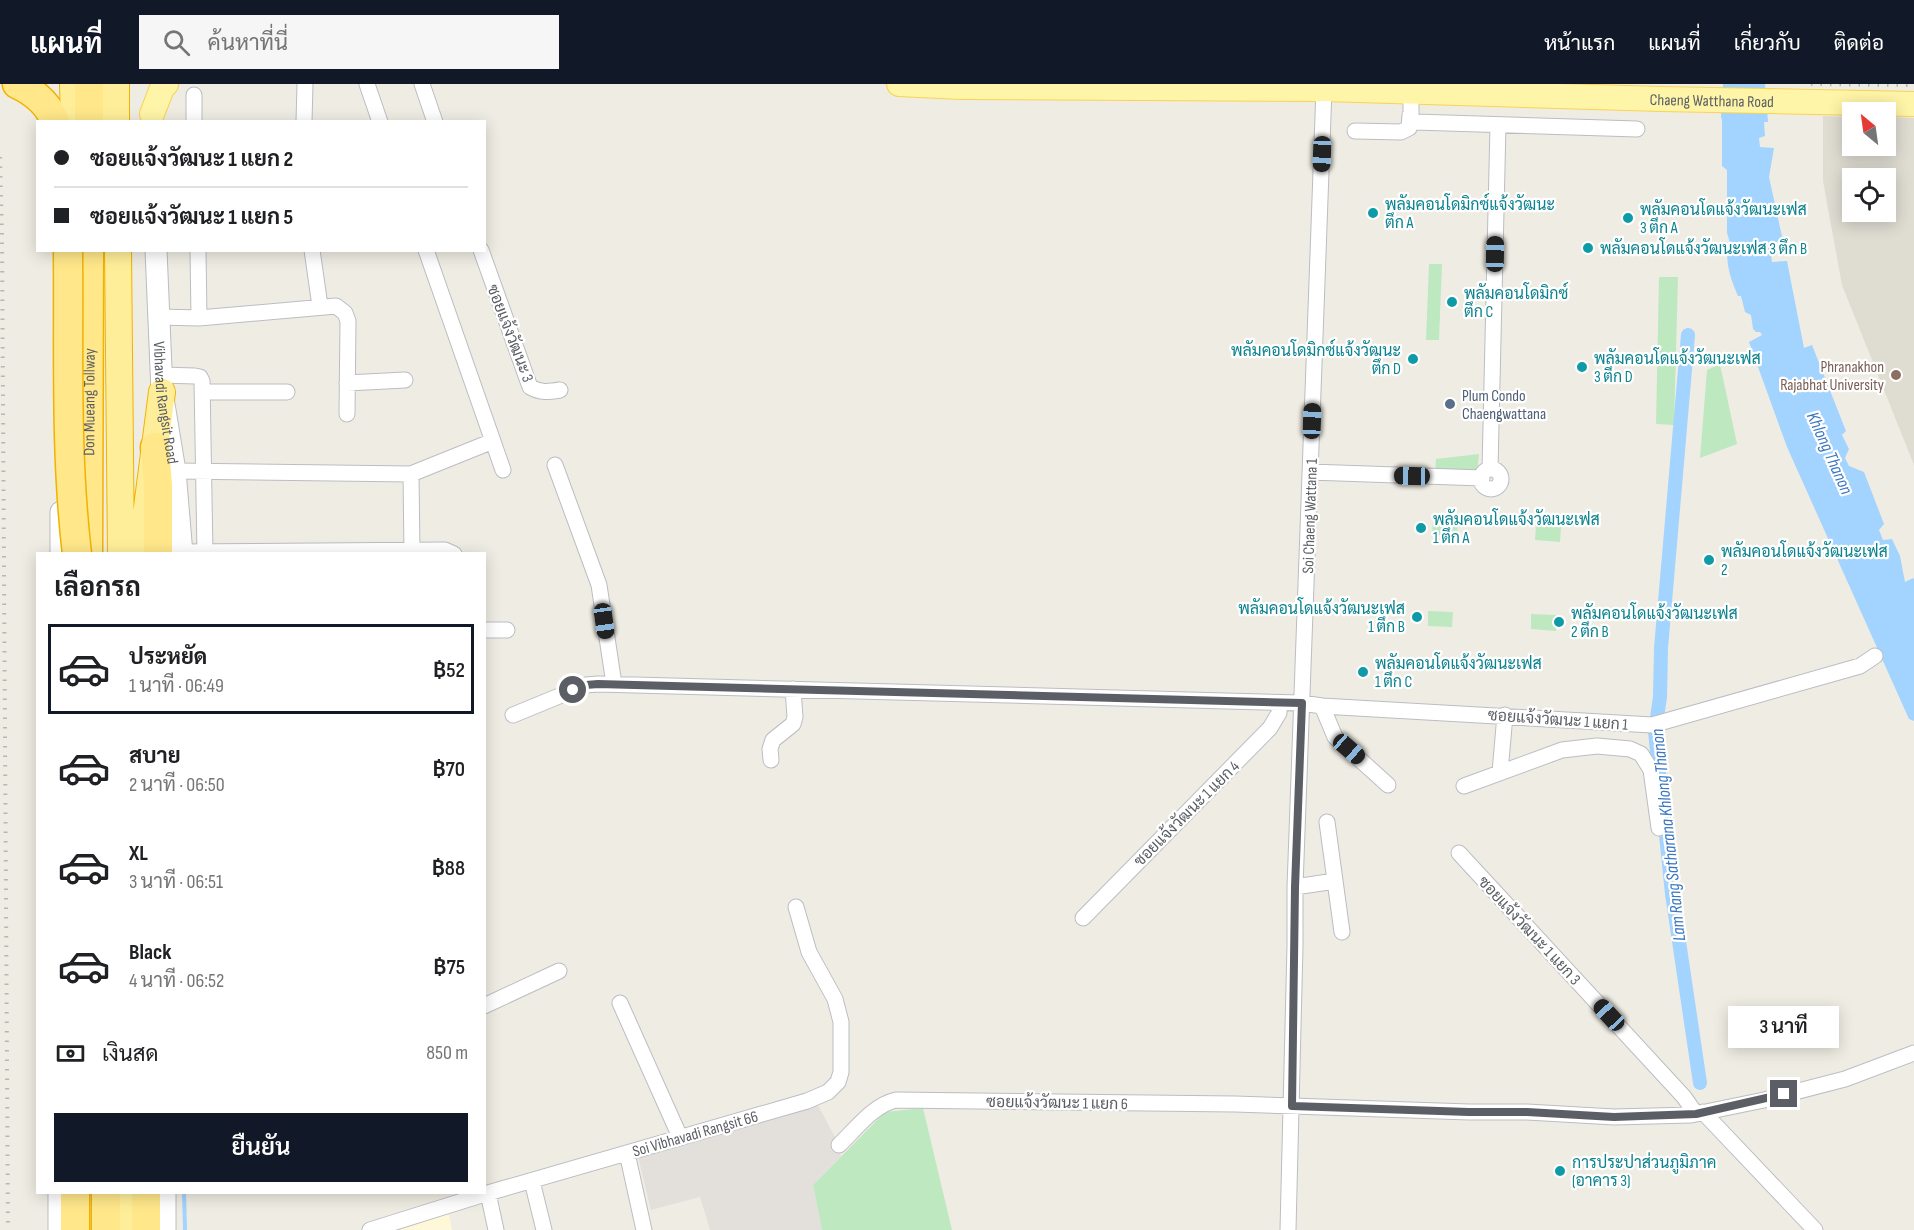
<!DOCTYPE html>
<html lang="th">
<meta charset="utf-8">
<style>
body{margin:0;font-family:"Sofia Sans Condensed",Sarabun,sans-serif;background:#f6f6f6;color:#202124;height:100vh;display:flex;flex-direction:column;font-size:22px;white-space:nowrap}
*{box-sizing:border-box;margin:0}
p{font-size:20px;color:#757577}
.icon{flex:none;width:33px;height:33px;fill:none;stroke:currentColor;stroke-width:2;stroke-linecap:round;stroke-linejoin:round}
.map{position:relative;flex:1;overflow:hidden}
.details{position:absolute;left:36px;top:468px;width:450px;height:642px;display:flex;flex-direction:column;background:#fff;border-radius:0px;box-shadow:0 3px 15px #0003}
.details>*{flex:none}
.banner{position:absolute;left:36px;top:36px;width:450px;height:132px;border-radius:0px;box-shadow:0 3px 15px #0003;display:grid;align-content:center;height:132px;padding:0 18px;background:#fff}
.needle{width:39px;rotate:331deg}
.fabs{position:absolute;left:1842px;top:18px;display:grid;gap:12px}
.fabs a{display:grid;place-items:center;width:54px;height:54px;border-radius:0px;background:#fff;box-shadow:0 3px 15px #0003;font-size:30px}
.end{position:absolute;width:27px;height:27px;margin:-14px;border:8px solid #5b5f65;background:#fff;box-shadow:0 0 0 3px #fff}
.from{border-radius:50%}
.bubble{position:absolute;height:42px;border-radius:0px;background:#fff;box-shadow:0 3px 15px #0003;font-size:20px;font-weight:600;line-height:42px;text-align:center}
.car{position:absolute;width:18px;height:36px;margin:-18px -9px;border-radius:8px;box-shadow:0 0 4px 2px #0007;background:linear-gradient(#222 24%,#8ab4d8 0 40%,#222 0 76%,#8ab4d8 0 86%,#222 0)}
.banner b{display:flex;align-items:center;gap:21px;height:57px;font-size:22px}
.banner b+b{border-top:2px solid #e0e0e0}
.banner i{width:15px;height:15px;background:#202124}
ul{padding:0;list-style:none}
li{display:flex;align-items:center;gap:18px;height:90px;margin:0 12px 9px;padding:0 6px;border:3px solid transparent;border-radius:0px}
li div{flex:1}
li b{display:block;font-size:22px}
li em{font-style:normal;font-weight:600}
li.current{border-color:#111827}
li>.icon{width:54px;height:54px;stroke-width:1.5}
h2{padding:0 18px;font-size:27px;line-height:72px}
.pay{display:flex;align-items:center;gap:15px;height:66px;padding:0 18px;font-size:22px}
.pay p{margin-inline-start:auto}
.primary-button{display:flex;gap:12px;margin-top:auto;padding:12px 18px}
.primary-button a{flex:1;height:69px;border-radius:0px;background:#111827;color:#fff;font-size:24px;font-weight:600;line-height:69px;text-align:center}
header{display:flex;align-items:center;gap:36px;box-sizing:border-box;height:84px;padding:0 30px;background:#111827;color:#fff}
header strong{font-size:28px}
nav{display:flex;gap:33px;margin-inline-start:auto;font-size:21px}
.search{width:420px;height:54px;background:#f6f6f6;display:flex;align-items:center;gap:15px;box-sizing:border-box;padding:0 21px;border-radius:0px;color:#757577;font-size:22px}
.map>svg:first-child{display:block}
</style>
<header>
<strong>แผนที่</strong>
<div class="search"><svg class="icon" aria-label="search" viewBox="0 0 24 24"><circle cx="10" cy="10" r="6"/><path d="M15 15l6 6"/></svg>ค้นหาที่นี่</div>
<nav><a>หน้าแรก</a><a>แผนที่</a><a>เกี่ยวกับ</a><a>ติดต่อ</a></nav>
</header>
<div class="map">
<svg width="1914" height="1146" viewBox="0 0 1914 1146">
<rect width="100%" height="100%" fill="#efede3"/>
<path fill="#fff8d8" d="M448 1126 452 1146H381Z"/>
<path fill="#e3e0db" d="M818 1021 835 1053 841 1072 813 1101 822 1146H710L700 1113 651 1126 638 1073Z"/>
<path fill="#dfdcd2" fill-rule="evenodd" d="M1823 32 1852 33V62H1886V33L1914 34V381L1842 201 1823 97ZM1852 94H1886V128H1852Z"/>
<path fill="#bee8c0" d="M1429 180H1442L1439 256H1426Z
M1659 193H1678L1674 341 1656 340Z
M1720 280 1737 360 1700 374 1707 286Z
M1479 370 1477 389 1435 388 1436 375Z
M1433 436 1458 437 1457 452 1432 451Z
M1536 441 1561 443 1560 458 1535 456Z
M1428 527 1453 528 1452 543 1428 542Z
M1531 530 1556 531V547L1531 545Z
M923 1024 952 1146H822L813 1101 885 1028Z"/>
<path fill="#a3d3ff" d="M1723 0H1765L1768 38H1764L1765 52 1759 54 1760 63 1774 64 1769 93 1783 157 1769 159 1772 178 1787 177 1804 264 1812 261 1846 347 1842 351 1849 365 1845 374 1849 382 1864 388 1884 440 1879 446 1883 456 1892 455 1900 472 1905 498 1913 494 1914 495V637L1909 635 1787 363 1749 258 1762 251 1760 248H1756L1753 245 1751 231 1745 228 1741 212H1738C1731 196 1725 179 1728 161L1730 159 1727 149V86L1722 82V37L1721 32Z"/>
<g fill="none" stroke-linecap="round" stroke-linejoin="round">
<path stroke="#a3d3ff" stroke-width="4" d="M184 1108 185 1146"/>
<path stroke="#a3d3ff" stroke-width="14" d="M1661 709 1655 647 1660 613 1661 564 1688 251
M1664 731 1672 810 1700 999"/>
<g stroke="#bbbdc3" stroke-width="17">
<path id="minor" d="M367 0 380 38
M422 0 435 38
M1411 7V35L1415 38 1637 45
M194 11V38
M304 38 305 0
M1355 47 1401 48 1409 44 1410 31
M198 166 199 234
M312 166 320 222
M426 166 503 386
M481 166 530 303C541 309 548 308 560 306
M159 233 199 234 336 222 345 229 348 237 347 330
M161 291 195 292 200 293 202 297 205 470
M347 299 405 296
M202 308H287
M555 381 599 501 614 600
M1490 385 1498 41
M1481 395a10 10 0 1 1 20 0a10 10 0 1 1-20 0Z
M175 387 411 390 493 357
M1310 388 1482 394
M411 390 412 470
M182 468 445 466 454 470
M484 546H507
M1322 622 1335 653 1388 701
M513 631 586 601 598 600 1302 619 1322 622 1652 641 1860 582 1875 572
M771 676 770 665 773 656 793 640 795 633 793 605
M1500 688 1505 631
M1464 702 1562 666 1597 662 1630 665 1641 670 1651 686 1659 744
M1327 738 1342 848
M1459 769 1684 1013 1696 1030
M1295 803 1335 797
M1083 834 1270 644 1279 629V619
M620 919 680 1053
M484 922 559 887
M1703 1028 1815 1146
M839 1061C855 1046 873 1021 896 1016L1235 1020 1469 1028H1527L1614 1033 1691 1031 1764 1016 1845 995 1914 969
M627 1069 644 1146
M532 1097 544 1146
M488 1109 496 1146
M370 1146 488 1109 807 1017 828 1008 838 998 841 988V938L835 915 809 868 796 823
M1288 1146 1295 862V803L1324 5"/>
</g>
<g stroke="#b9bcc2" stroke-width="23">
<g id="secondary">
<path id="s1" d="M156 166 162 308 175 387 182 470"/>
<path d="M61 470V428"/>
<path d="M59 1108V1146"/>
<path d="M165 1108V1146"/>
</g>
</g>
<g stroke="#fad351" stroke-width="26">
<g id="primary">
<path id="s2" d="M899 0 962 3 1324 5 1661 15 1914 20"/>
<path d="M152 30 162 4 166 0"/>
</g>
</g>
<g stroke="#f2b200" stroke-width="28">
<path id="trunk" d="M73 0 74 38
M116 0V38
M118 166 121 470
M141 470 162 308
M121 1108V1146"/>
</g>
<g stroke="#f2b200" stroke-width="31">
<g id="motorway">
<path d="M17 0C34 8 49 20 55 38"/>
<path d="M89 38V0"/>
<path d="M155 363 158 402V470"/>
<path id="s3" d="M88 470 89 166"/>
<path d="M106 1108V1146"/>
<path d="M75 1146V1108"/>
<path d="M146 1146V1108"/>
</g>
</g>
<use href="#minor" stroke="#fff" stroke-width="15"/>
<use href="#secondary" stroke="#fff" stroke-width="21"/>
<use href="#primary" stroke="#fff5a8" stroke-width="24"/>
<use href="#trunk" stroke="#fe9" stroke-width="26"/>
<use href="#motorway" stroke="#ffe78a" stroke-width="28"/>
<path stroke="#b5b6b6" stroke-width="4" stroke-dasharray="1.5 8" stroke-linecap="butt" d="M1811 0 1914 1
M0 73 2 152 8 1146"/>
<g stroke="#f2b200" stroke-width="31" stroke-linecap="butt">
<path id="motorway-bridge" d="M68 166C69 267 65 369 77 470"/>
</g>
<use href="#motorway-bridge" stroke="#ffe78a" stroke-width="28"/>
</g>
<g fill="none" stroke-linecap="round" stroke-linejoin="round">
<path stroke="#5b5f65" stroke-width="8" d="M573 606 586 601 598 600 1302 619 1295 803 1292 1022 1469 1028H1527L1614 1033 1696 1030 1784 1010"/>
</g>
<g fill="#0f9aa8" stroke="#fff" stroke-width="2">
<circle cx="1373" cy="129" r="6"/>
<circle cx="1628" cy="134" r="6"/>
<circle cx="1588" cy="164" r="6"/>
<circle cx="1452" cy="218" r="6"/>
<circle cx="1413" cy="275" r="6"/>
<circle cx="1582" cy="283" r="6"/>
<circle cx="1421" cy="444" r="6"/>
<circle cx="1709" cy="476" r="6"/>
<circle cx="1417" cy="533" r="6"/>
<circle cx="1559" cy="538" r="6"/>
<circle cx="1363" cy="588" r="6"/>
<circle cx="1560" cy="1087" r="6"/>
</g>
<circle fill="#8d6e63" stroke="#fff" stroke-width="2" cx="1896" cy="291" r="6"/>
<circle fill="#5c6f8a" stroke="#fff" stroke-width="2" cx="1450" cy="320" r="6"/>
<g text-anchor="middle" stroke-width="4.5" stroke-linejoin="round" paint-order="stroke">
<g font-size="16" fill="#5b5f65" stroke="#fff">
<text dy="6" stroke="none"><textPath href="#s2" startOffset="813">Chaeng Watthana Road</textPath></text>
<text transform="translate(511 249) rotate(69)" y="6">ซอยแจ้งวัฒนะ 3</text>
<text dy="6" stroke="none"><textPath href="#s3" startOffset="152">Don Mueang Tollway</textPath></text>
<text dy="6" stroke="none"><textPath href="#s1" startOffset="153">Vibhavadi Rangsit Road</textPath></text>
<text transform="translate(1309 432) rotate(-88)" y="6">Soi Chaeng Wattana 1</text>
<text transform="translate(1558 635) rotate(4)" y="6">ซอยแจ้งวัฒนะ 1 แยก 1</text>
<text transform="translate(1186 729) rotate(-45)" y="6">ซอยแจ้งวัฒนะ 1 แยก 4</text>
<text transform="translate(1530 846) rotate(47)" y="6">ซอยแจ้งวัฒนะ 1 แยก 3</text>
<text transform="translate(1057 1018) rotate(1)" y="6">ซอยแจ้งวัฒนะ 1 แยก 6</text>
<text transform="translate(695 1049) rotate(-16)" y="6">Soi Vibhavadi Rangsit 66</text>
</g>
<g font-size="16" fill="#0d838f" stroke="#fff" text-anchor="start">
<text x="1385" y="126">พลัมคอนโดมิกซ์แจ้งวัฒนะ<tspan x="1385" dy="18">ตึก A</tspan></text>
<text x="1640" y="131">พลัมคอนโดแจ้งวัฒนะเฟส<tspan x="1640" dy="18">3 ตึก A</tspan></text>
<text x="1600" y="170">พลัมคอนโดแจ้งวัฒนะเฟส 3 ตึก B</text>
<text x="1464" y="215">พลัมคอนโดมิกซ์<tspan x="1464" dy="18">ตึก C</tspan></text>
<text x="1401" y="272" text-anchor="end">พลัมคอนโดมิกซ์แจ้งวัฒนะ<tspan x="1401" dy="18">ตึก D</tspan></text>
<text x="1594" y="280">พลัมคอนโดแจ้งวัฒนะเฟส<tspan x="1594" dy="18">3 ตึก D</tspan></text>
<text x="1433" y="441">พลัมคอนโดแจ้งวัฒนะเฟส<tspan x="1433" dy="18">1 ตึก A</tspan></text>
<text x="1721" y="473">พลัมคอนโดแจ้งวัฒนะเฟส<tspan x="1721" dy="18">2</tspan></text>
<text x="1405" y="530" text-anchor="end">พลัมคอนโดแจ้งวัฒนะเฟส<tspan x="1405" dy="18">1 ตึก B</tspan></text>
<text x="1571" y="535">พลัมคอนโดแจ้งวัฒนะเฟส<tspan x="1571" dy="18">2 ตึก B</tspan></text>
<text x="1375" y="585">พลัมคอนโดแจ้งวัฒนะเฟส<tspan x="1375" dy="18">1 ตึก C</tspan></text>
<text x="1572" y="1084">การประปาส่วนภูมิภาค<tspan x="1572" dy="18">(อาคาร 3)</tspan></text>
</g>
<g font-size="16" fill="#785e54" stroke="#fff" text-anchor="end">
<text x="1884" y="288">Phranakhon<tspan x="1884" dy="18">Rajabhat University</tspan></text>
</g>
<g font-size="16" fill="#4e5e75" stroke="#fff" text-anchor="start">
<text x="1462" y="317">Plum Condo<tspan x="1462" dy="18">Chaengwattana</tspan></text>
</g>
<g font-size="18" font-style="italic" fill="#3b77c2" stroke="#fff">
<text transform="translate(1830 369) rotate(66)" y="6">Khlong Thanon</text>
<text transform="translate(1668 751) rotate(-96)" y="6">Lam Rang Satharana Khlong Thanon</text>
</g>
</g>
</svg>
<div class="fabs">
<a><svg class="needle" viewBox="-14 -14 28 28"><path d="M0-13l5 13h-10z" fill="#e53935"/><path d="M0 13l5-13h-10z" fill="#757577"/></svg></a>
<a><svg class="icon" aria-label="locate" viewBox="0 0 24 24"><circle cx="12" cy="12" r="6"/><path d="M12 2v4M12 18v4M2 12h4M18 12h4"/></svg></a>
</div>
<i class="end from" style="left:573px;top:606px"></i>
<i class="end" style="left:1784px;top:1010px"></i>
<div class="bubble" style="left:1728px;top:922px;width:111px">3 นาที</div>
<i class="car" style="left:1322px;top:70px;rotate:182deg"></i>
<i class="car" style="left:1495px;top:170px;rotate:1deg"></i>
<i class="car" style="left:1312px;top:337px;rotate:2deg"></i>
<i class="car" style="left:1412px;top:392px;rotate:271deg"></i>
<i class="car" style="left:604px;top:537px;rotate:172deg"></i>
<i class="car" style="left:1349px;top:665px;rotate:131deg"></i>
<i class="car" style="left:1609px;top:931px;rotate:317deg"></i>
<div class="banner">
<b><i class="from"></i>ซอยแจ้งวัฒนะ 1 แยก 2</b>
<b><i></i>ซอยแจ้งวัฒนะ 1 แยก 5</b>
</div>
<section class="details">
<h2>เลือกรถ</h2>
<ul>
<li class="current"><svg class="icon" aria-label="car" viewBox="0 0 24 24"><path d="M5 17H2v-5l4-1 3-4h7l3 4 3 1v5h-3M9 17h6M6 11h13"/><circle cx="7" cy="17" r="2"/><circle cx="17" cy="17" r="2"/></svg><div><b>ประหยัด</b><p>1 นาที · 06:49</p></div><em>฿52</em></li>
<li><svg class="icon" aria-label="car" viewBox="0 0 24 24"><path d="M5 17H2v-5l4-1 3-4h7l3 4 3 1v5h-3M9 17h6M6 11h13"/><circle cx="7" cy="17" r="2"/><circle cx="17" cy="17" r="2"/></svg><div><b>สบาย</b><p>2 นาที · 06:50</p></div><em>฿70</em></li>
<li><svg class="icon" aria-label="car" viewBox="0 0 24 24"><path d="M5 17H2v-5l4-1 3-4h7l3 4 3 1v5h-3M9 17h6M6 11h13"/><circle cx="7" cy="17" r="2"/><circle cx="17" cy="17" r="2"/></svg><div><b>XL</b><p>3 นาที · 06:51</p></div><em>฿88</em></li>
<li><svg class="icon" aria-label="car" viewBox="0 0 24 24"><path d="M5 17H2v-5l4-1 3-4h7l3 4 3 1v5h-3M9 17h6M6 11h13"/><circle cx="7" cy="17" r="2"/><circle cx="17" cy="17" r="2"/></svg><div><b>Black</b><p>4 นาที · 06:52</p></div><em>฿75</em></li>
</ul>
<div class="pay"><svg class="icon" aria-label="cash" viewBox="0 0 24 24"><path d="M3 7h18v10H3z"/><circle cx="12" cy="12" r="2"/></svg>เงินสด<p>850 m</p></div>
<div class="primary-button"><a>ยืนยัน</a></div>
</section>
</div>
